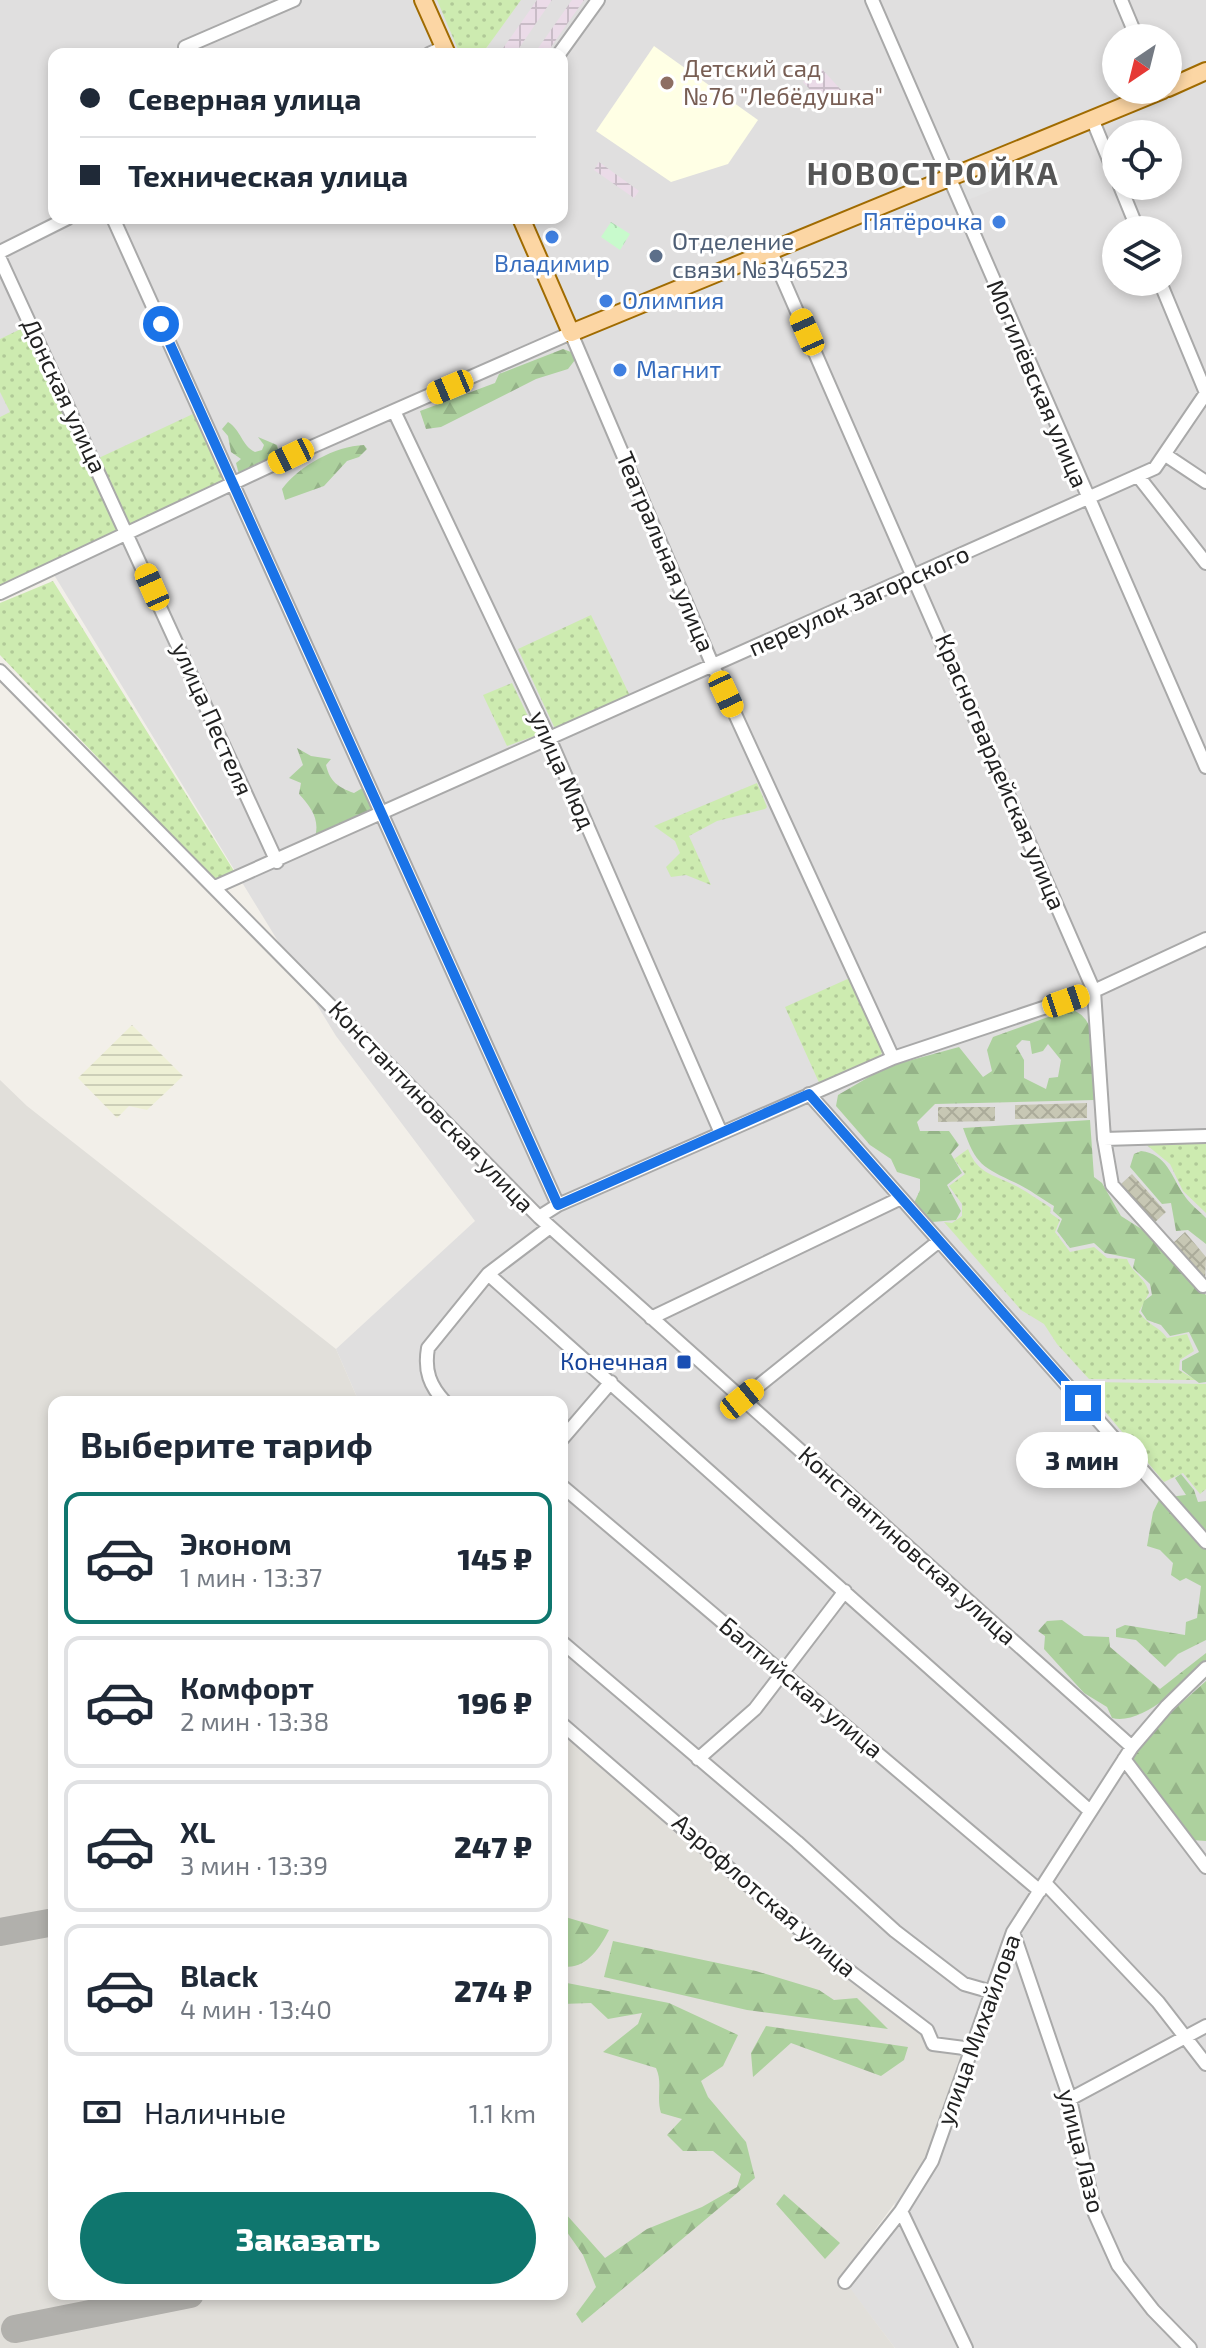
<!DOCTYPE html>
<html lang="ru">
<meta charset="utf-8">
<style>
body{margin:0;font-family:"Exo 2",sans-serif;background:#f6f6f7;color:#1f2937;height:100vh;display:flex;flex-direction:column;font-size:30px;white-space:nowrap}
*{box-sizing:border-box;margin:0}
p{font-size:26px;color:#747a83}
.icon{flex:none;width:44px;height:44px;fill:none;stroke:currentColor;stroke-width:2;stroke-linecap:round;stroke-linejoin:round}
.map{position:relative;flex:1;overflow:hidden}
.details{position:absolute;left:48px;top:1396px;width:520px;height:904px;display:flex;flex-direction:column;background:#fff;border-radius:16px;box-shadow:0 4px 12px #0003}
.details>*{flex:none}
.banner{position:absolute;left:48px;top:48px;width:520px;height:176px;border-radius:16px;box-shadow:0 4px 12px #0003;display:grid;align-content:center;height:176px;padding:0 32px;background:#fff}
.needle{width:52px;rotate:215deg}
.controls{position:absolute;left:1102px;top:24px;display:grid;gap:16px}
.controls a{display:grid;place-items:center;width:80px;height:80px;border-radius:50%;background:#fff;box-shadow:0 4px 12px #0003;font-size:40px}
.end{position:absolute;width:36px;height:36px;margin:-18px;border:10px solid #1a73e8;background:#fff;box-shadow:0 0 0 4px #fff}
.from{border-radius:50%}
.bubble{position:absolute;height:56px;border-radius:28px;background:#fff;box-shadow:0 4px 12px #0003;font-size:26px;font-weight:800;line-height:56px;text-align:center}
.car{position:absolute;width:24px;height:48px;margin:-24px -12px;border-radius:10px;box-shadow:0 0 6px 2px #0007;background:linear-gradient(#f5c518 24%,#345 0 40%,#f5c518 0 76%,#345 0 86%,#f5c518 0)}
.banner b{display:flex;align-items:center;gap:28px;height:76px;font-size:30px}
.banner b+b{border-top:2px solid #e0e1e3}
.banner i{width:20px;height:20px;background:#1f2937}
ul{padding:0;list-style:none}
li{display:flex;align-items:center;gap:24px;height:132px;margin:0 16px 12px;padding:0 16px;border:4px solid #e0e1e3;border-radius:16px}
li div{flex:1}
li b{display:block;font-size:30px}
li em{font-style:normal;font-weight:800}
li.on{border-color:#0f766e}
li>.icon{width:72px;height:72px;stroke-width:1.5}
h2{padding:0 32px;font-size:36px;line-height:96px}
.pay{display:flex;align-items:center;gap:20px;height:88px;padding:0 32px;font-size:30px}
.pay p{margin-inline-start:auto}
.button{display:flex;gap:16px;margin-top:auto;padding:16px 32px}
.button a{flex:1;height:92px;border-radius:48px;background:#0f766e;color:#fff;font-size:32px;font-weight:800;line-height:92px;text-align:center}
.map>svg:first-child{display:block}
</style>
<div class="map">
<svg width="1206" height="2348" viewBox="0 0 1206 2348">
<defs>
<pattern id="industrial-grid" width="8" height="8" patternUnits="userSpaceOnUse" patternTransform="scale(2)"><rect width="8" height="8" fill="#ebdbe8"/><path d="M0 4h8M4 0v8" fill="none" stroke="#c9bcc7"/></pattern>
<pattern id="construction-cross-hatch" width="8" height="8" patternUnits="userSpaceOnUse" patternTransform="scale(2)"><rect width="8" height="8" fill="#c7c7b4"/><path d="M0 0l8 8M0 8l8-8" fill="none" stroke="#abab9a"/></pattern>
<pattern id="farmland-rules" width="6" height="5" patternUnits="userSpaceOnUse" patternTransform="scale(2)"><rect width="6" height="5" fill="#eef0d5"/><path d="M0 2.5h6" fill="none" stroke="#ccceb7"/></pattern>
<pattern id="grass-dots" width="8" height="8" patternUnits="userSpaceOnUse" patternTransform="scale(2)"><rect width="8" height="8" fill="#cdebb0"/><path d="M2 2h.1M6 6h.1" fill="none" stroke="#b0c997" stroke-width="1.8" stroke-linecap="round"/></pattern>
<pattern id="forest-firs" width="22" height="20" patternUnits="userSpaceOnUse" patternTransform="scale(2)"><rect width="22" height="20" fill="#add19e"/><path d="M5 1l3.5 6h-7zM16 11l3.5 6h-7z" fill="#95b388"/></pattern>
<pattern id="park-crowns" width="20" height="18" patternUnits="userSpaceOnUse" patternTransform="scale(2)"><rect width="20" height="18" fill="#c8facc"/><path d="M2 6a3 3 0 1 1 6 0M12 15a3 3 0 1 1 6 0" fill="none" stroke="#acd6af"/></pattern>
</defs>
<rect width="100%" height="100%" fill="#f2efe9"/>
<path fill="#e0dfdf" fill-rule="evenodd" d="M0 0H449L472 54H54V218H562V54H483L516 0H1206V2348H895L840 2276 894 2207 932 2047 562 1729V1402H359L336 1349 475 1221 336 1036 37 547 0 572ZM1116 38H1168V90H1116ZM1116 134H1168V186H1116ZM1116 230H1168V282H1116Z"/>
<path fill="url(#industrial-grid)" d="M537 0H552L515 54H499Z
M572 0H584L546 54H534Z
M820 67 843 92 835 98 829 92 819 100 803 82Z
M599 162 639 191 634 198 594 170Z"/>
<path fill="#ffffe5" d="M654 46 758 120 728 164 671 182 596 131Z"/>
<path fill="#e1dfda" d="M0 1080 27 1106 336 1349 359 1402H54V2294H562V1729L920 2030 932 2047 963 2057 928 2158 841 2276 895 2348H0Z"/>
<path fill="url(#construction-cross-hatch)" d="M1087 1103V1118L1015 1119V1105Z
M995 1107V1121L938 1122V1107Z
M1132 1174 1166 1212 1153 1224 1119 1186Z
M1185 1232 1206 1257 1205 1281 1172 1244Z"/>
<path fill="url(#farmland-rules)" d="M132 1025 183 1076 147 1110 129 1106 117 1118 78 1078Z"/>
<path fill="url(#grass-dots)" d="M437 0H521L482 54H460Z
M25 327 88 463 195 413 228 482 0 586V417L10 412 0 392V339Z
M53 581 234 871 215 881 0 655V603Z
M591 615 631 698 557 733 518 649Z
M512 683 537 735 507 746 483 695Z
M757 783 767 807 765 809 717 821 689 836 711 885 686 875 671 877 666 867 680 853 675 841 654 826Z
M852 977 884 1048 879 1059 821 1087 785 1007Z
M1206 1140V1213L1183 1191 1170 1164 1143 1142Z
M968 1149C978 1175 996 1175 1018 1187 1029 1193 1040 1201 1051 1208L1050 1213 1060 1220 1055 1232 1070 1252 1094 1247 1107 1258 1127 1259C1132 1273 1146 1278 1149 1293L1139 1312C1147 1325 1159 1326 1167 1338L1187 1334 1194 1351 1180 1360 1179 1370 1196 1380 1089 1379 1057 1344 1044 1324 1021 1310 944 1222 952 1223 962 1216V1204L949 1186 965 1174 954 1159Z
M1091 1382 1206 1384V1489L1200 1494 1183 1473 1164 1482 1082 1384Z"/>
<path fill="url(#forest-firs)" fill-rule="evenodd" d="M563 349 571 352 575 360 568 369 536 379 441 427 426 429 420 411 495 383 499 374Z
M228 422C241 430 242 446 255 452L262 450 264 445 258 437 277 445 280 457 240 478 236 463 241 459 231 452 228 436 222 429Z
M364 445 367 449 359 457 347 461 324 486 285 500 282 489C299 466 335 446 364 445Z
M297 748 311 756 331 759 326 765C330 782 338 787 354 793L364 787 373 813 314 840C321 821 312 808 299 794L301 783 289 778 303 765Z
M1070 1009C1104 1019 1093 1070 1094 1100L935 1104 917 1122 920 1131H949L959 1145 951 1154 962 1173 947 1185 961 1211 956 1220 932 1222 914 1203 920 1190V1179L897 1172 891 1159 870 1145 836 1106 838 1095 886 1067 959 1047 983 1077 992 1071 987 1050 993 1037ZM1022 1040 1030 1041 1032 1054 1043 1051 1048 1044 1061 1060 1058 1077 1049 1078 1046 1089 1024 1078V1060L1016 1046Z
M1090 1120 1094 1177 1102 1183 1121 1216 1143 1230 1206 1295V1382L1199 1383 1182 1370V1361L1199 1352 1189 1332 1170 1336 1161 1325 1147 1320 1141 1311 1144 1301 1152 1295 1150 1284 1133 1268 1135 1259 1105 1253 1094 1243 1070 1248 1057 1231 1062 1219 1053 1211 1054 1206C1042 1199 1029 1189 1016 1183 982 1167 976 1165 963 1128Z
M1141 1151C1167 1154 1171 1176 1184 1195 1189 1203 1199 1211 1206 1218V1244L1188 1230 1176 1231 1171 1203 1162 1204 1130 1167 1134 1154Z
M1181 1474 1194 1490 1198 1502 1206 1501V1640L1178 1654 1165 1667 1136 1640 1116 1637V1629L1125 1625 1185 1635 1186 1622 1197 1618 1201 1586 1186 1578 1180 1581 1171 1575 1173 1563 1160 1550 1147 1546 1153 1512 1160 1498 1186 1495 1175 1478Z
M1062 1620 1084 1636 1109 1637 1110 1647 1160 1689 1206 1653V1664C1184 1684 1141 1726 1112 1718L1107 1707 1084 1693 1044 1649 1045 1636 1038 1631 1047 1621Z
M1206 1681V1841L1192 1840 1131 1760 1168 1715Z
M562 1916 609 1930C600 1948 585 1971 562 1966Z
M613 1941 756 1971 819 1990 834 2000 857 1998 888 2029 747 2010 604 1977Z
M562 1982 669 2003 738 2035 723 2066 701 2081 708 2097 746 2142 755 2178 582 2323 576 2314 596 2287 583 2255 562 2225V2194L568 2197 565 2213 605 2258 647 2229 702 2207 737 2187 741 2174 713 2151H683L667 2135 682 2119 661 2113C656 2097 663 2083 656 2068L603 2052 638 2024 642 2013 608 2019 591 2003 562 2004Z
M766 2026 908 2047 904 2060 881 2076 791 2043 753 2077 751 2053Z
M784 2194 840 2243 825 2259 776 2204Z"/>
<path fill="url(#park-crowns)" d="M611 222 630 234 620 250 601 237Z"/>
<path fill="#e2e2e2" d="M994 166 1003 186 965 201 957 181Z"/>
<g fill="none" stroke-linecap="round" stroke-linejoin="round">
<path stroke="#b1b0ac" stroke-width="28" d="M0 1932 54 1922
M15 2329 190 2294"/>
<g stroke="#a9a9a9" stroke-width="16">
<path id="minor" d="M872 0 1206 767
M1121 0 1137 38
M185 47 294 0
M429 54 444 47
M559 54 598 0
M1093 121 1116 177
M1120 186 1138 230
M113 218 558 1205
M0 252 68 218
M771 252 1094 991 1104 1139 1112 1185 1203 1286
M0 259 277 862
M1160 282 1206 393
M394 411 550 740 721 1133
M1167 456 1206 482
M1138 476 1206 563
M0 593 291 456 571 333 713 666 893 1058
M0 671 539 1217 1132 1747
M215 887 1155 468 1206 393
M809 1094 1206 1542
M1104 1139 1206 1136
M539 1217 558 1205 893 1058 1094 991 1206 939
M488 1274 1090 1811
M651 1318 901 1198
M742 1399 939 1241
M445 1402C430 1386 424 1371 428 1348L488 1274 550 1227
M562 1439 611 1382
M562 1486 1040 1891
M562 1642 797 1842 895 1931 964 1984 992 1992
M562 1724 835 1960 927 2030 933 2044 972 2049
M698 1759 755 1709 845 1591
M1124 1759 1206 1867
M1045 1883 1158 2002 1206 2064
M1013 1932 1070 2099 1095 2214 1118 2265 1153 2310 1190 2348
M1070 2099 1206 2026
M901 2211 966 2348
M845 2282 901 2211 932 2161 1013 1932 1132 1747 1167 1706 1206 1668"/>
</g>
<g stroke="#a06b00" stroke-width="20">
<path id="major" d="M423 0 447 54
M1168 88 1206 71
M521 218 571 333 1163 90"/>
</g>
<use href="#minor" stroke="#fff" stroke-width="12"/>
<use href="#major" stroke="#fcd6a4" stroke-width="16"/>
</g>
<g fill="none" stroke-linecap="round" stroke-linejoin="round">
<path stroke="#1a73e8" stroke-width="10" d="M161 324 558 1205 809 1094 1083 1403"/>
</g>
<circle fill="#8d6e63" stroke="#fff" stroke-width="3" cx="667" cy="83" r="8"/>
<g fill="#3f7fe0" stroke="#fff" stroke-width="3">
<circle cx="999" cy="222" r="8"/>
<circle cx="552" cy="237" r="8"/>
<circle cx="606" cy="301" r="8"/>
<circle cx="620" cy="370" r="8"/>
</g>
<circle fill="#5c6f8a" stroke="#fff" stroke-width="3" cx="656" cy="256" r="8"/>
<rect fill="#1a4fb4" stroke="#fff" stroke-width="3" x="676" y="1354" width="16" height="16" rx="4"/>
<g text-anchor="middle" stroke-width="6" stroke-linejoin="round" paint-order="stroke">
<g font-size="24" fill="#785e54" stroke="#fff" text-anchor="start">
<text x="683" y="77">Детский сад<tspan x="683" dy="28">№76 "Лебёдушка"</tspan></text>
</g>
<g font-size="24" fill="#366cbe" stroke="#fff" text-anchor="start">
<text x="983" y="230" text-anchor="end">Пятёрочка</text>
<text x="552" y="272" text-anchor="middle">Владимир</text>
<text x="622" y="309">Олимпия</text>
<text x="636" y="378">Магнит</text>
</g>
<g font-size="24" fill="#4e5e75" stroke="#fff" text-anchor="start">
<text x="672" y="250">Отделение<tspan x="672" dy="28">связи №346523</tspan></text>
</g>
<g font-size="24" fill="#222" stroke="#fff">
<text transform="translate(1037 384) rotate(67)" y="8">Могилёвская улица</text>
<text transform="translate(64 396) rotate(65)" y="8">Донская улица</text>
<text transform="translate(665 552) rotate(67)" y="8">Театральная улица</text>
<text transform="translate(859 601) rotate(-24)" y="8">переулок Загорского</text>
<text transform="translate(212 719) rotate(66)" y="8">улица Пестеля</text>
<text transform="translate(562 770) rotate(66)" y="8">улица Мюд</text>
<text transform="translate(1000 772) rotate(67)" y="8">Красногвардейская улица</text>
<text transform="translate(431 1107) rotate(46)" y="8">Константиновская улица</text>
<text transform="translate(907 1546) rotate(42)" y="8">Константиновская улица</text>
<text transform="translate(801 1688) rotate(40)" y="8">Балтийская улица</text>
<text transform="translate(764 1896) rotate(41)" y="8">Аэрофлотская улица</text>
<text transform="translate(979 2030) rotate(-70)" y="8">улица Михайлова</text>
<text transform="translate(1081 2151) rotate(76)" y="8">улица Лазо</text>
</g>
<g font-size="24" fill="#164399" stroke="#fff" text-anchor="end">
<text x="668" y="1370">Конечная</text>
</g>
<g font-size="32" font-weight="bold" letter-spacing="2" fill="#555" stroke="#fff">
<text x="933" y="185">НОВОСТРОЙКА</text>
</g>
</g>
</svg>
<div class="controls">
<a><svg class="needle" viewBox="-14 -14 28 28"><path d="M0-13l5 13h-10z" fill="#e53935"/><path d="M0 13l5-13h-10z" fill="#747a83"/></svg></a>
<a><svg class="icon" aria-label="locate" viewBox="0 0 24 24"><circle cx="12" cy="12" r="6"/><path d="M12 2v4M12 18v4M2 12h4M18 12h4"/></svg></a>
<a><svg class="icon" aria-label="layers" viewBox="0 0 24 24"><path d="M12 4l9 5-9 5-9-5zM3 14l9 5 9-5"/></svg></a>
</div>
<i class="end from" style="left:161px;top:324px"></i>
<i class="end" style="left:1083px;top:1403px"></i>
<div class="bubble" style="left:1016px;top:1432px;width:132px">3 мин</div>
<i class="car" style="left:807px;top:332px;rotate:336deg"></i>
<i class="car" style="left:450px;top:387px;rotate:247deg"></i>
<i class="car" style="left:291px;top:456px;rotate:244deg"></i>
<i class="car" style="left:152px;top:587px;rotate:336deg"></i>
<i class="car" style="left:726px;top:694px;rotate:155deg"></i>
<i class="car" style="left:1066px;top:1001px;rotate:71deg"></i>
<i class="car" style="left:742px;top:1399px;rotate:51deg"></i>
<div class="banner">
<b><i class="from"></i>Северная улица</b>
<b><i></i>Техническая улица</b>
</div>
<section class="details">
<h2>Выберите тариф</h2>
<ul>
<li class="on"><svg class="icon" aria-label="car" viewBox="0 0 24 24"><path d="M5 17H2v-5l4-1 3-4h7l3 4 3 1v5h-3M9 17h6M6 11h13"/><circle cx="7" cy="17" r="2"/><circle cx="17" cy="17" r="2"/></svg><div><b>Эконом</b><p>1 мин · 13:37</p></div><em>145 ₽</em></li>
<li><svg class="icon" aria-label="car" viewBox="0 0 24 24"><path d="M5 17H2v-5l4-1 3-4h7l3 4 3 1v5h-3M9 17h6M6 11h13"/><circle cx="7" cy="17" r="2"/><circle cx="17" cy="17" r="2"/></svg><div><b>Комфорт</b><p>2 мин · 13:38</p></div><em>196 ₽</em></li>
<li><svg class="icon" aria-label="car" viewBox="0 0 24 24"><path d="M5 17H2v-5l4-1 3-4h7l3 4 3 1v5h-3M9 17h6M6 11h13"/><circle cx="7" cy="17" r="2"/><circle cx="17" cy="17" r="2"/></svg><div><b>XL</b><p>3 мин · 13:39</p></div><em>247 ₽</em></li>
<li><svg class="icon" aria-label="car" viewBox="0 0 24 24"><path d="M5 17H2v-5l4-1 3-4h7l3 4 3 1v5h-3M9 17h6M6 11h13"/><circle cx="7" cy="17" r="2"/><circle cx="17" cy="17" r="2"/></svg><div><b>Black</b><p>4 мин · 13:40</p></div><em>274 ₽</em></li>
</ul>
<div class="pay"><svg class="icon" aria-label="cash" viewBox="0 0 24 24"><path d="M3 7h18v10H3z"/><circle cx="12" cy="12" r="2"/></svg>Наличные<p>1.1 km</p></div>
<div class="button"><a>Заказать</a></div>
</section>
</div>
